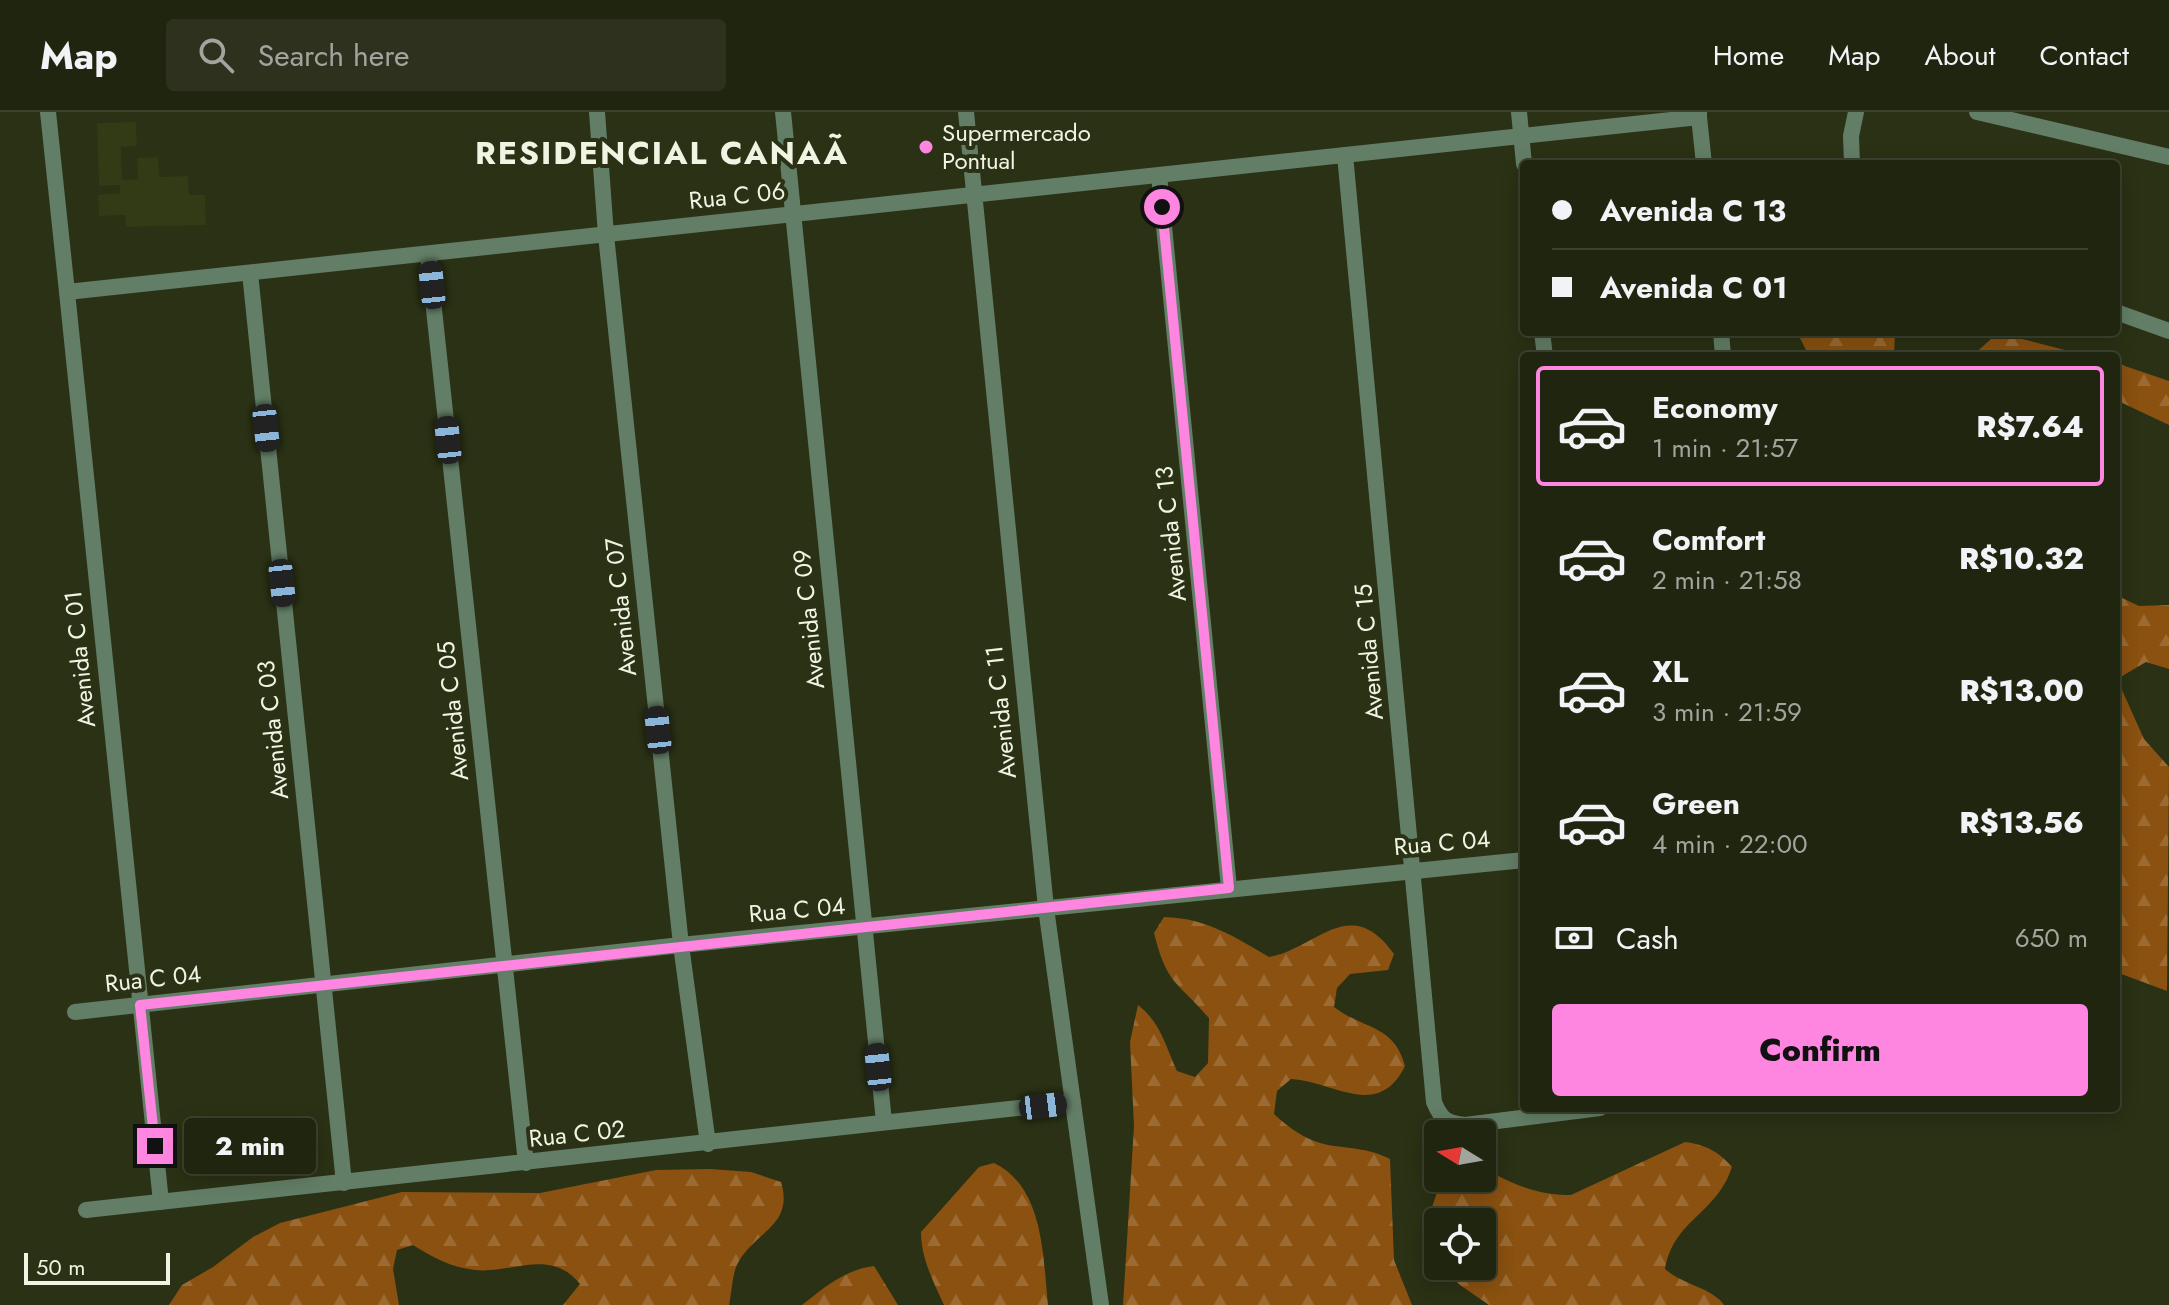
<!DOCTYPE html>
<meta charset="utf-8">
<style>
body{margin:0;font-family:Jost,sans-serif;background:#2d311d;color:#f1f3f6;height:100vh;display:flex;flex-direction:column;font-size:30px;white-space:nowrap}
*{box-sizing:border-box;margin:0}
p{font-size:26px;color:#a2a59e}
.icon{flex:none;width:44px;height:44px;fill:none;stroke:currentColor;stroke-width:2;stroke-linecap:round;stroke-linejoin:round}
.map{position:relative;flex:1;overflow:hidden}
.details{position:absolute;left:1520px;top:240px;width:600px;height:760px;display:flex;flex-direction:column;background:#20250f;border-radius:8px;box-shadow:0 4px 20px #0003,0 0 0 2px #3d422f}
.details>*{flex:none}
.guide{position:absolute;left:1520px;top:48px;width:600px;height:176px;border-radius:8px;box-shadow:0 4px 20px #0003,0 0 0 2px #3d422f;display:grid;align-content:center;height:176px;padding:0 32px;background:#20250f}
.needle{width:52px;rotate:281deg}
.buttons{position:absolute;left:1424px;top:1008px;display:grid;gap:16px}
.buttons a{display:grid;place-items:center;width:72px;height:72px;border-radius:8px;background:#20250f;box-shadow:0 4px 20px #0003,0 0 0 2px #3d422f;font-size:40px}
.scale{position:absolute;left:24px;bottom:20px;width:146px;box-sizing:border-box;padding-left:8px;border:4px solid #f0f5e3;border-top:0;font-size:22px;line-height:28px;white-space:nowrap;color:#f0f5e3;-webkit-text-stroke:6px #2a3114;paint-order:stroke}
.end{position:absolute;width:36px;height:36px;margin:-18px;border:10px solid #fe86e0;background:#111;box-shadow:0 0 0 4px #111}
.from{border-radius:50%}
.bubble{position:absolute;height:56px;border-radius:8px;background:#20250f;box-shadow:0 4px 20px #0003,0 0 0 2px #3d422f;font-size:26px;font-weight:800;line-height:56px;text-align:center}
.car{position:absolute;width:24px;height:48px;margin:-24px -12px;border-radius:10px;box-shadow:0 0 6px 2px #0007;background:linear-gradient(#222 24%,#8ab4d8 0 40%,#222 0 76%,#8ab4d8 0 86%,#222 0)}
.guide b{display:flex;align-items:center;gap:28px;height:76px;font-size:30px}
.guide b+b{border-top:2px solid #3d422f}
.guide i{width:20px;height:20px;background:#f1f3f6}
ul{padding:14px 0 0;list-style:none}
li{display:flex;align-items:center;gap:24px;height:120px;margin:0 16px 12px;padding:0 16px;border:4px solid transparent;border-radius:8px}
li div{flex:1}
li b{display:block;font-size:30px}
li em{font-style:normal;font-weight:800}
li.on{border-color:#fe86e0}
li>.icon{width:72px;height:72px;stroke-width:1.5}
.pay{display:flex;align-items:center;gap:20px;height:88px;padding:0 32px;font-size:30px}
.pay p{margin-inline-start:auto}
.button{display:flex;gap:16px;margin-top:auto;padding:16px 32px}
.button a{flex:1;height:92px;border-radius:8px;background:#fe86e0;color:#111;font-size:32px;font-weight:800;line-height:92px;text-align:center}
header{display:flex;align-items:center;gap:48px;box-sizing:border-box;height:112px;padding:0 40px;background:#20250f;border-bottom:2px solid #3d422f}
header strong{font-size:38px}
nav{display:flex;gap:44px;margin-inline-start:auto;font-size:28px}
.search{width:560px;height:72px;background:#2d311d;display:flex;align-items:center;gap:20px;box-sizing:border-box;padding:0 28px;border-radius:8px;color:#a2a59e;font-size:30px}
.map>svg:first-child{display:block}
</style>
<header>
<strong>Map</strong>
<div class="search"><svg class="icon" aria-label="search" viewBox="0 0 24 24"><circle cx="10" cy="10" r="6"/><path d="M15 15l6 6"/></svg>Search here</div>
<nav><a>Home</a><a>Map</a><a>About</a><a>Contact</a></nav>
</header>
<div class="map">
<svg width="2169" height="1193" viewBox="0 0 2169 1193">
<defs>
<pattern id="forest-firs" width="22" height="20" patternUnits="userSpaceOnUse" patternTransform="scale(2)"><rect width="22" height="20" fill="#8a5110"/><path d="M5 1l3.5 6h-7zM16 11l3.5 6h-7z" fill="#9b6b33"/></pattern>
</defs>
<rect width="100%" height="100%" fill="#2a3114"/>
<path fill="#323a16" d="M136 10 137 34 121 35 122 68 138 67 137 46 158 45 159 65 188 64 189 83H205L206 113 126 115 125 103 99 104 98 83 120 81V73L99 74 97 11Z"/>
<path fill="url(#forest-firs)" d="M1797 220H1895L1894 244H1809Z
M1991 227H2022L2088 244H1972Z
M2116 251 2169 269V313L2116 288Z
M2116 483 2139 494 2169 493V557L2146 550 2117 567 2144 627 2169 655 2167 879 2116 860Z
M1164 805C1206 806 1235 825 1269 845 1316 837 1350 780 1394 842L1388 858 1350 862 1337 876 1334 895C1364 918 1394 912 1405 954 1378 1009 1333 969 1291 967L1277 979 1274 1002C1289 1016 1307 1029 1328 1033 1351 1037 1369 1036 1390 1047L1394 1148 1412 1193H1123L1134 1014 1130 930 1138 893C1161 911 1165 933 1177 959L1195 965 1208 951 1209 906C1177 869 1167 873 1154 821Z
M1685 1030C1706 1033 1718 1039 1732 1055 1716 1103 1674 1107 1665 1157 1683 1173 1713 1176 1724 1193H1489L1460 1173 1441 1154H1482V1110H1438V1150L1434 1144 1430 1101 1442 1066H1482V1055C1512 1072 1536 1083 1571 1083Z
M994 1051C1044 1075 1043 1145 1048 1193H944C933 1169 921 1146 921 1120L979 1055Z
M710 1057 751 1060 781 1070C794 1112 757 1119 739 1149 732 1160 732 1180 729 1193H563L580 1172C550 1135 513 1162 475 1158 450 1155 434 1146 413 1133L397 1138 393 1157 399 1193H169L182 1173 213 1155 253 1125 280 1111 402 1080 540 1081 656 1058Z
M874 1154 898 1193H802C825 1175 844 1158 874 1154Z"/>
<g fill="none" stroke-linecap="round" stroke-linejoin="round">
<path stroke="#637e66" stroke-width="16" d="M597 0 606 123 681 833 708 1032
M783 0 884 1010
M1519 0 1524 52
M1977 0 2169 45
M1699 5 1704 52
M1345 43 1434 990C1441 1007 1446 1011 1465 1013L1600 996
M1852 52 1851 24 1856 0
M1159 63 1229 776
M428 142 526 1051
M250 161 344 1071
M67 180 161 1090
M2116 200 2169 219
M1542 220 1545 244
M1721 220 1723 244
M75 900 681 833 1524 748
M86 1098 1073 990"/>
<path stroke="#637e66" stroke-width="16" d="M48 0 67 180 1699 5V0
M966 0 1046 796 1101 1193"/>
</g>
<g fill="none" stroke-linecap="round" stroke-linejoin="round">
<path stroke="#fe86e0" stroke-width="10" d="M155 1034 140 893 1229 776 1162 95"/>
</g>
<circle fill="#fe86e0" stroke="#2a3114" stroke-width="3" cx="926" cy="35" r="8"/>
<g text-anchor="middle" stroke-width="8" stroke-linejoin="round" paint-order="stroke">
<g font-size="24" fill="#f0f5e3" stroke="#2a3114" text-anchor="start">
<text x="942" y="29">Supermercado<tspan x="942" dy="28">Pontual</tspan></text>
</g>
<g font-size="24" fill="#f0f5e3" stroke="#2a3114">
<text transform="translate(737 84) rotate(-6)" y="8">Rua C 06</text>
<text transform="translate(1171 422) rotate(-96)" y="8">Avenida C 13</text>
<text transform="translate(621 495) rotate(-96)" y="8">Avenida C 07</text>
<text transform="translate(809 507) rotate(-96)" y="8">Avenida C 09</text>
<text transform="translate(1369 540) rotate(-95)" y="8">Avenida C 15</text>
<text transform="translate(80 547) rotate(-96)" y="8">Avenida C 01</text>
<text transform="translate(453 599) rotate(-96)" y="8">Avenida C 05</text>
<text transform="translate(1001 600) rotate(-96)" y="8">Avenida C 11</text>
<text transform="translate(273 618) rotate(-96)" y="8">Avenida C 03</text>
<text transform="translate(1442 731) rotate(-5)" y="8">Rua C 04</text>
<text transform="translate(797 798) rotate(-5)" y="8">Rua C 04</text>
<text transform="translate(153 867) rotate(-6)" y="8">Rua C 04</text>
<text transform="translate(577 1022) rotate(-6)" y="8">Rua C 02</text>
</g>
<g font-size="32" font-weight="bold" letter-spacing="2" fill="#f0f5e3" stroke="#2a3114">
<text x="662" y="52">RESIDENCIAL CANAÃ</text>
</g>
</g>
</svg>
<div class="buttons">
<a><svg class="needle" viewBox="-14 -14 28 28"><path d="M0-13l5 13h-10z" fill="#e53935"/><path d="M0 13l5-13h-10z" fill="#a2a59e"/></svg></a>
<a><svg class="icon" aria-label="locate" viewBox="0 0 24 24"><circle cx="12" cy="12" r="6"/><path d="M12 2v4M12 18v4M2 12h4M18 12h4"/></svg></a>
</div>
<div class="scale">50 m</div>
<i class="end from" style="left:1162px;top:95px"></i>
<i class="end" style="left:155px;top:1034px"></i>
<div class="bubble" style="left:184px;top:1006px;width:132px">2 min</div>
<i class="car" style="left:432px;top:173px;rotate:354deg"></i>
<i class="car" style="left:266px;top:316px;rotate:174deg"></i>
<i class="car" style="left:448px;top:328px;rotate:354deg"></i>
<i class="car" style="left:282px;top:471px;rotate:174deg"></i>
<i class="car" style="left:658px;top:618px;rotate:354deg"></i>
<i class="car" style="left:878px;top:955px;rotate:354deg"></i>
<i class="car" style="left:1043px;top:994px;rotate:83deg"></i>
<div class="guide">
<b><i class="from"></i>Avenida C 13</b>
<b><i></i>Avenida C 01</b>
</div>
<section class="details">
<ul>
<li class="on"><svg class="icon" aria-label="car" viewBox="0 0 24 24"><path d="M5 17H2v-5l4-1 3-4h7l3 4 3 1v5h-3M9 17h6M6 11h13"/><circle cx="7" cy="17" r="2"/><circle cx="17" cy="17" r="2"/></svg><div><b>Economy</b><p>1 min · 21:57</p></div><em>R$7.64</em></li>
<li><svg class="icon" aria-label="car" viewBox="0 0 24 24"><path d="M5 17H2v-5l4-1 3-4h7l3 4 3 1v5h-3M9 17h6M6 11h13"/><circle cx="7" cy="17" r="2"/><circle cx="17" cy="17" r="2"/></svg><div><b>Comfort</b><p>2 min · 21:58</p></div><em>R$10.32</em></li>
<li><svg class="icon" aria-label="car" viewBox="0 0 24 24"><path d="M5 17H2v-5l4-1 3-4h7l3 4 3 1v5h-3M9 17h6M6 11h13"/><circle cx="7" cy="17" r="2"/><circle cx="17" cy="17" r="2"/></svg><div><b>XL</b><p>3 min · 21:59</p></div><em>R$13.00</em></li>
<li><svg class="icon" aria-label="car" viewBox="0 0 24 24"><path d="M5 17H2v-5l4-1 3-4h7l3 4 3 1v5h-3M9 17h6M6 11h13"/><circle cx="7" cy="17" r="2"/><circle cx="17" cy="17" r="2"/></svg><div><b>Green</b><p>4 min · 22:00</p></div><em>R$13.56</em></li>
</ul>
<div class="pay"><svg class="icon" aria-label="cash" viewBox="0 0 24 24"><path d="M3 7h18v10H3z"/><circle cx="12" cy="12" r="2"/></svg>Cash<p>650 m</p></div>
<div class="button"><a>Confirm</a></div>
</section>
</div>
